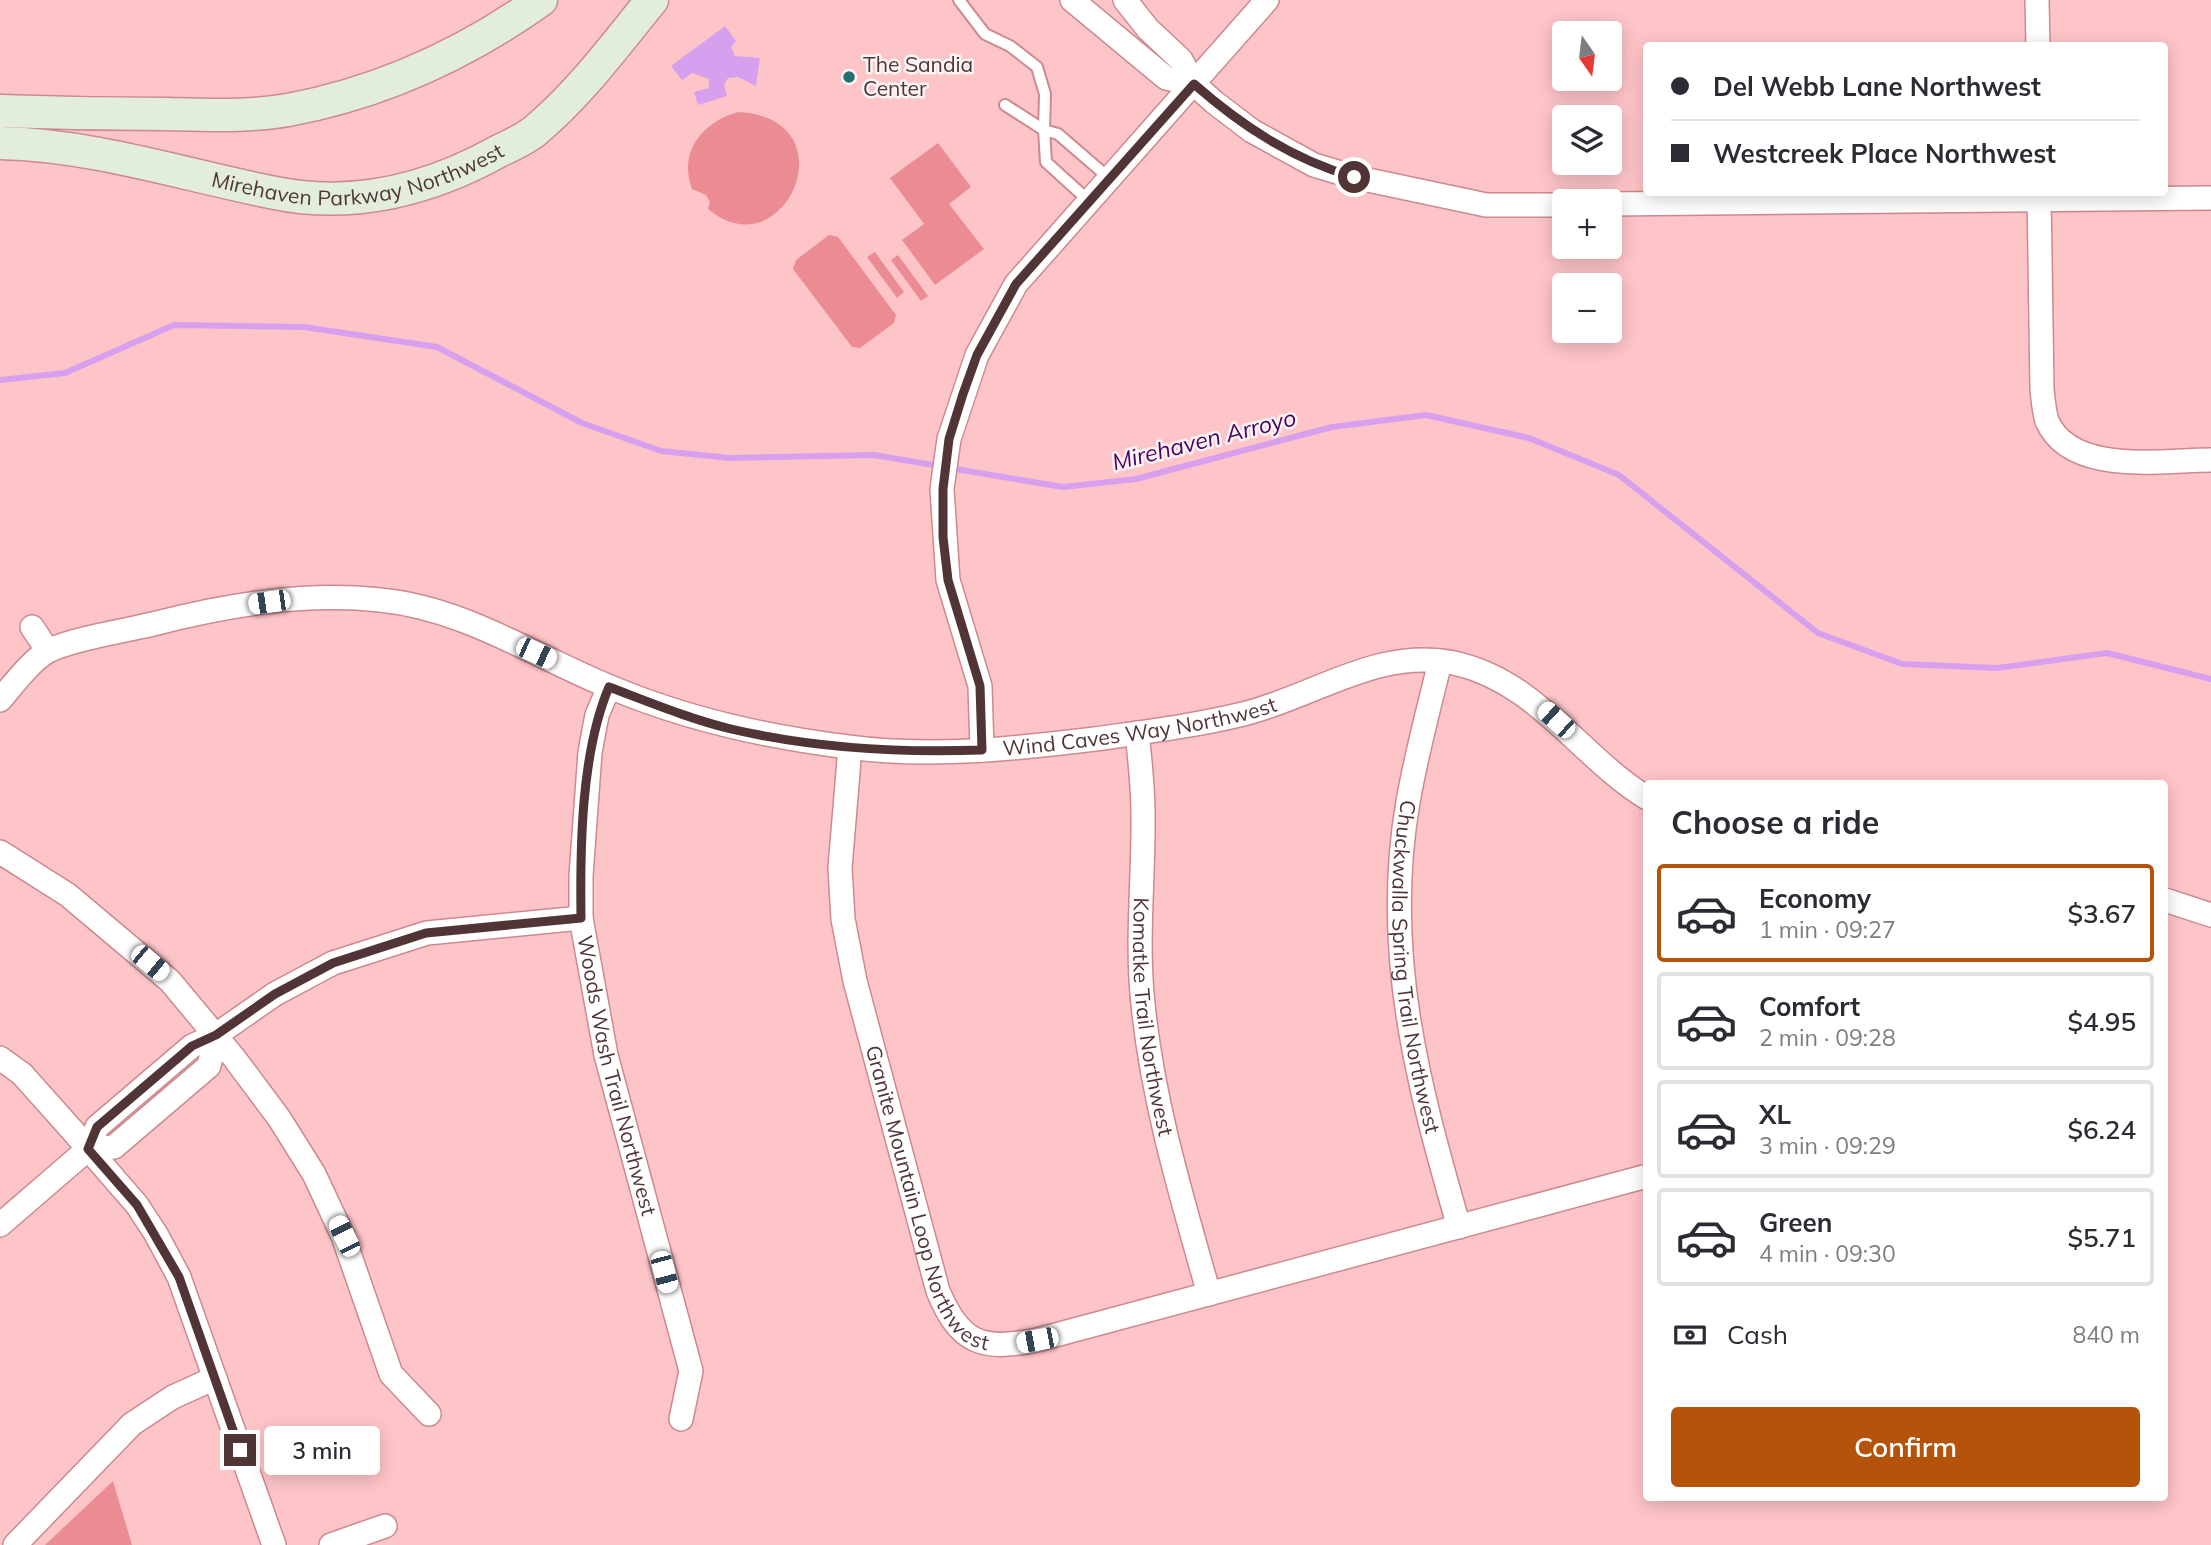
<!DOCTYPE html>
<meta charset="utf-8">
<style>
body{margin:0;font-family:Mulish,sans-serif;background:#f7f7f7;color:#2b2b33;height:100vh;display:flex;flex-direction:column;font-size:26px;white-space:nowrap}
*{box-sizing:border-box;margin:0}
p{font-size:23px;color:#7c7c81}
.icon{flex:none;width:38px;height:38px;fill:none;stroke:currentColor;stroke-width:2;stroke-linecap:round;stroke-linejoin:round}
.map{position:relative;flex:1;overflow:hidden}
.side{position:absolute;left:1643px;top:780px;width:525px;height:721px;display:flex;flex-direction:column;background:#fff;border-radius:7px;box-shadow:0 4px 18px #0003}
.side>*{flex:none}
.guide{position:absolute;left:1643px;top:42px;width:525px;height:154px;border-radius:7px;box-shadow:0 4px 18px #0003;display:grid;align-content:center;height:154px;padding:0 28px;background:#fff}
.needle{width:46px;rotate:166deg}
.tools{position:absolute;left:1552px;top:21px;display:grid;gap:14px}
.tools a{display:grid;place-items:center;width:70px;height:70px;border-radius:7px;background:#fff;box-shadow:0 4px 18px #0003;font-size:35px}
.end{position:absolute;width:32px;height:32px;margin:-16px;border:9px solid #503436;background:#fff;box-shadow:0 0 0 4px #fff}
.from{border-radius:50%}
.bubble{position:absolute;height:49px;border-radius:7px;background:#fff;box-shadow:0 4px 18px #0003;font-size:23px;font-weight:600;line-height:49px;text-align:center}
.car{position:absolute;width:21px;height:42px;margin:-21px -10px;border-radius:9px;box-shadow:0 0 5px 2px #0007;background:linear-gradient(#fff 24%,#345 0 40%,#fff 0 76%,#345 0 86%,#fff 0)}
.guide b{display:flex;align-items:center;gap:24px;height:66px;font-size:26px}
.guide b+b{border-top:2px solid #e1e1e2}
.guide i{width:18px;height:18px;background:#2b2b33}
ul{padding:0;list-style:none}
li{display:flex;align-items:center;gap:21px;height:98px;margin:0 14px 10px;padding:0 14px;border:4px solid #e1e1e2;border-radius:7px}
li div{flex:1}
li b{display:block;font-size:26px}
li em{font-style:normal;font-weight:600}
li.selected{border-color:#b45309}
li>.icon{width:63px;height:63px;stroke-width:1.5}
h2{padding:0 28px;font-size:32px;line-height:84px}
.pay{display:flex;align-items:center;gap:18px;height:77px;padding:0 28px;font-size:26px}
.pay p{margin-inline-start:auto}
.action{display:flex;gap:14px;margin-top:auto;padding:14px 28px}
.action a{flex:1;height:80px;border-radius:7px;background:#b45309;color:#fff;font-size:28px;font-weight:600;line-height:80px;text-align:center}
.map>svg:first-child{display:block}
</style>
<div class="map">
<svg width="2211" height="1545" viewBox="0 0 2211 1545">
<rect width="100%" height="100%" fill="#fec5c8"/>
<path fill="#eb8c94" d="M738 112C853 118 784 273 708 209L710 202 706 195 692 189C678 151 703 122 738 112Z
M938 143 971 187 949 204 984 249 935 285 902 240 924 224 890 178Z
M829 235 838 237 896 315 894 323 860 348 852 347 793 269 796 260Z
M875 252 904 292 897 298 867 257Z
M898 255 928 296 921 301 891 260Z
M113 1481 132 1545H45Z"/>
<path fill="#d6a0ef" d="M725 26 736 41 731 47 735 56 760 58 756 86 738 77 728 78 724 85 727 96 698 105 694 92 709 88V79L692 73 682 80 671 66Z"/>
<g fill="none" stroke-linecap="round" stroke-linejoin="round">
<path stroke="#d6a0ef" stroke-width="6" d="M0 380 65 373 174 325 304 327 437 347 582 423 661 451 730 458 874 455 939 466
M950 468 1063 487 1136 479 1332 427 1426 415 1529 438 1619 475 1818 633 1902 664 1997 668 2107 653 2211 679"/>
<g stroke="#cc898e" stroke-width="14">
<path id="lane" d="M959 0 985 34 1010 46 1037 67 1045 94 1044 130
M1005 105 1044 130
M1089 201 1046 162 1044 130 1058 134 1109 178"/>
</g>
<g stroke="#cc898e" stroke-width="26">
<g id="street">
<path d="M1072 0 1166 78 1194 84"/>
<path d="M1125 0 1148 29 1181 60 1194 84 1214 102 1252 131 1314 165 1354 177 1486 205H1564"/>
<path d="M2037 0 2038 46"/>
<path d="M2039 192 2042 389C2043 399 2044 412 2047 421 2071 476 2163 460 2211 460"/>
<path d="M1610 204 2211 198"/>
<path d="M32 627 48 651"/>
<path id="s1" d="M1440 662C1429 708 1416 755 1408 802 1382 952 1418 1085 1459 1227"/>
<path id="s2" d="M609 687 597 715 590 752 581 876V918L606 1055 691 1371 681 1419"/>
<path id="s3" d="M0 700C14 684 32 659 50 650 76 638 124 631 153 624 227 605 304 592 380 600 464 608 534 656 610 687 686 719 766 737 848 747 930 758 1013 749 1095 739 1144 732 1194 726 1243 714 1314 697 1377 647 1454 663 1537 681 1579 756 1647 798"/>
<path id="s4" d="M1137 733C1140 760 1143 786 1143 813 1144 877 1136 940 1143 1004 1153 1104 1182 1198 1209 1294"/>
<path id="s5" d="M850 748 840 868 843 919 855 981 938 1291C960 1344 982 1351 1037 1340L1647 1176"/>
<path d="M982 750 980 686 948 580 942 489 949 439 977 355 1016 284 1267 0"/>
<path d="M0 852 68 895 170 981 235 1059 279 1118 314 1174 343 1236 391 1374 429 1414"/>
<path d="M2165 900 2211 915"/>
<path d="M0 1058 22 1074 72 1130 137 1205 156 1234 179 1277 274 1545"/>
<path d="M88 1149 114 1147 209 1066 216 1035"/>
<path d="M0 1225 88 1149 97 1127 192 1046 216 1035 275 994 333 963 427 933 581 918"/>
<path d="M15 1545 132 1424 173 1397 215 1378"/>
<path d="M331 1545 385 1526"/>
</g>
</g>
<g stroke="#cc898e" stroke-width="35">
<g id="secondary">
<path d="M0 111C55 113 110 114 166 114 206 115 248 117 288 110 380 93 465 54 541 0"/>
<path id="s6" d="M0 143C94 145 184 175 275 193 354 209 431 189 499 151 511 145 526 139 536 130 581 92 615 45 652 0"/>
</g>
</g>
<use href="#lane" stroke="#fff" stroke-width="10"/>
<use href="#street" stroke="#fff" stroke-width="23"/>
<use href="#secondary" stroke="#e2eedb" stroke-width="32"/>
</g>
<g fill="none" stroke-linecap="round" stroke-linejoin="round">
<path stroke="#503436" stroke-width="9" d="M240 1450 179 1277 137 1205 88 1149 97 1127 192 1046 216 1035 275 994 333 963 426 933 581 918C580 847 581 753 609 687 649 702 690 719 731 729 813 748 898 753 982 750L980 686 948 580 943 537V489L949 439 963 394 977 355 1016 284 1194 84C1242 126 1292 159 1354 177"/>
</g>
<circle fill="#246f6f" stroke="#fcf5f5" stroke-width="2.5" cx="849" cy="77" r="7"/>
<g text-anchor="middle" stroke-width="5" stroke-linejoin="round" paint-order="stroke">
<g font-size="21" fill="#503436" stroke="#fcf5f5" text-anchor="start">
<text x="863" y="72">The Sandia<tspan x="863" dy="24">Center</tspan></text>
</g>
<g font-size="21" fill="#503436" stroke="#fcf5f5">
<text dy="7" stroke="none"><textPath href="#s6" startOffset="366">Mirehaven Parkway Northwest</textPath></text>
<text dy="7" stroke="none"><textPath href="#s3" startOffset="1194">Wind Caves Way Northwest</textPath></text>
<text dy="7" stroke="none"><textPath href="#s1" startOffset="310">Chuckwalla Spring Trail Northwest</textPath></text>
<text dy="7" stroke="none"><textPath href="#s4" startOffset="285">Komatke Trail Northwest</textPath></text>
<text dy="7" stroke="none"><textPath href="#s2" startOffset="396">Woods Wash Trail Northwest</textPath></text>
<text dy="7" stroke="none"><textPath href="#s5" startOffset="467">Granite Mountain Loop Northwest</textPath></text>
</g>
<g font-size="23" font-style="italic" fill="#4c0164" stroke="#fcf5f5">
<text transform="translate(1204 440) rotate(-14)" y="8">Mirehaven Arroyo</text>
</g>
</g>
</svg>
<div class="tools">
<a><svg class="needle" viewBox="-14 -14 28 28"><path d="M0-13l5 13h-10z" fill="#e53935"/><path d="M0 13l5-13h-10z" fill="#7c7c81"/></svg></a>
<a><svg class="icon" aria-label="layers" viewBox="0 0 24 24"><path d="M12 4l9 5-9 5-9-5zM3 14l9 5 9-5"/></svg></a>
<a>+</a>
<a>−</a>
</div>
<i class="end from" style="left:1354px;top:177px"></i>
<i class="end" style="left:240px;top:1450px"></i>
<div class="bubble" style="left:264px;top:1426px;width:116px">3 min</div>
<i class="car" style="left:269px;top:602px;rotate:262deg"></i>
<i class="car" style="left:536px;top:653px;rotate:115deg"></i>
<i class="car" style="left:1556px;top:720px;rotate:312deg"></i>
<i class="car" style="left:150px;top:963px;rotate:130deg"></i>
<i class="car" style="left:344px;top:1236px;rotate:334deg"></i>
<i class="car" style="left:664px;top:1272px;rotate:165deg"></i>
<i class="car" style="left:1037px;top:1340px;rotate:259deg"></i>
<div class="guide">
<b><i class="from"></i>Del Webb Lane Northwest</b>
<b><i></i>Westcreek Place Northwest</b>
</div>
<section class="side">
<h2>Choose a ride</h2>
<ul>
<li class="selected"><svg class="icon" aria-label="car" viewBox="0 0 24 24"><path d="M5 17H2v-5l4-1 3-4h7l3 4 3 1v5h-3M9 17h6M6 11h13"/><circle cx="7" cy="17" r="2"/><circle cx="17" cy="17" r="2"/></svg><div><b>Economy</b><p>1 min · 09:27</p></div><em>$3.67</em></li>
<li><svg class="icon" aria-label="car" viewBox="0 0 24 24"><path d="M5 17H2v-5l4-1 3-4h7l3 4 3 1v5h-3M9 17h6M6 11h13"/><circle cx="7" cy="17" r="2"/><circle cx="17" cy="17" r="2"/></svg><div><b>Comfort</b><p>2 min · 09:28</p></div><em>$4.95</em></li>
<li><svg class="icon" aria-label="car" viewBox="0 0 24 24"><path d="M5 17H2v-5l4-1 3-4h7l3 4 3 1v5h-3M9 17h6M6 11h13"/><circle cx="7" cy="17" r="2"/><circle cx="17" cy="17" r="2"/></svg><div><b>XL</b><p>3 min · 09:29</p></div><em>$6.24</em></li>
<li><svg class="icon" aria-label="car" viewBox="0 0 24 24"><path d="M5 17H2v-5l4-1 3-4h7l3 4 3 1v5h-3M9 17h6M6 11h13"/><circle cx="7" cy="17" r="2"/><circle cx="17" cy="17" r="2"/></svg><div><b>Green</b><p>4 min · 09:30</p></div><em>$5.71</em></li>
</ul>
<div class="pay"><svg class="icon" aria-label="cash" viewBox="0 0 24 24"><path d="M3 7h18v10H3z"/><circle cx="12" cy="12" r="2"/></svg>Cash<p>840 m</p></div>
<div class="action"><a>Confirm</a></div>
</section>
</div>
